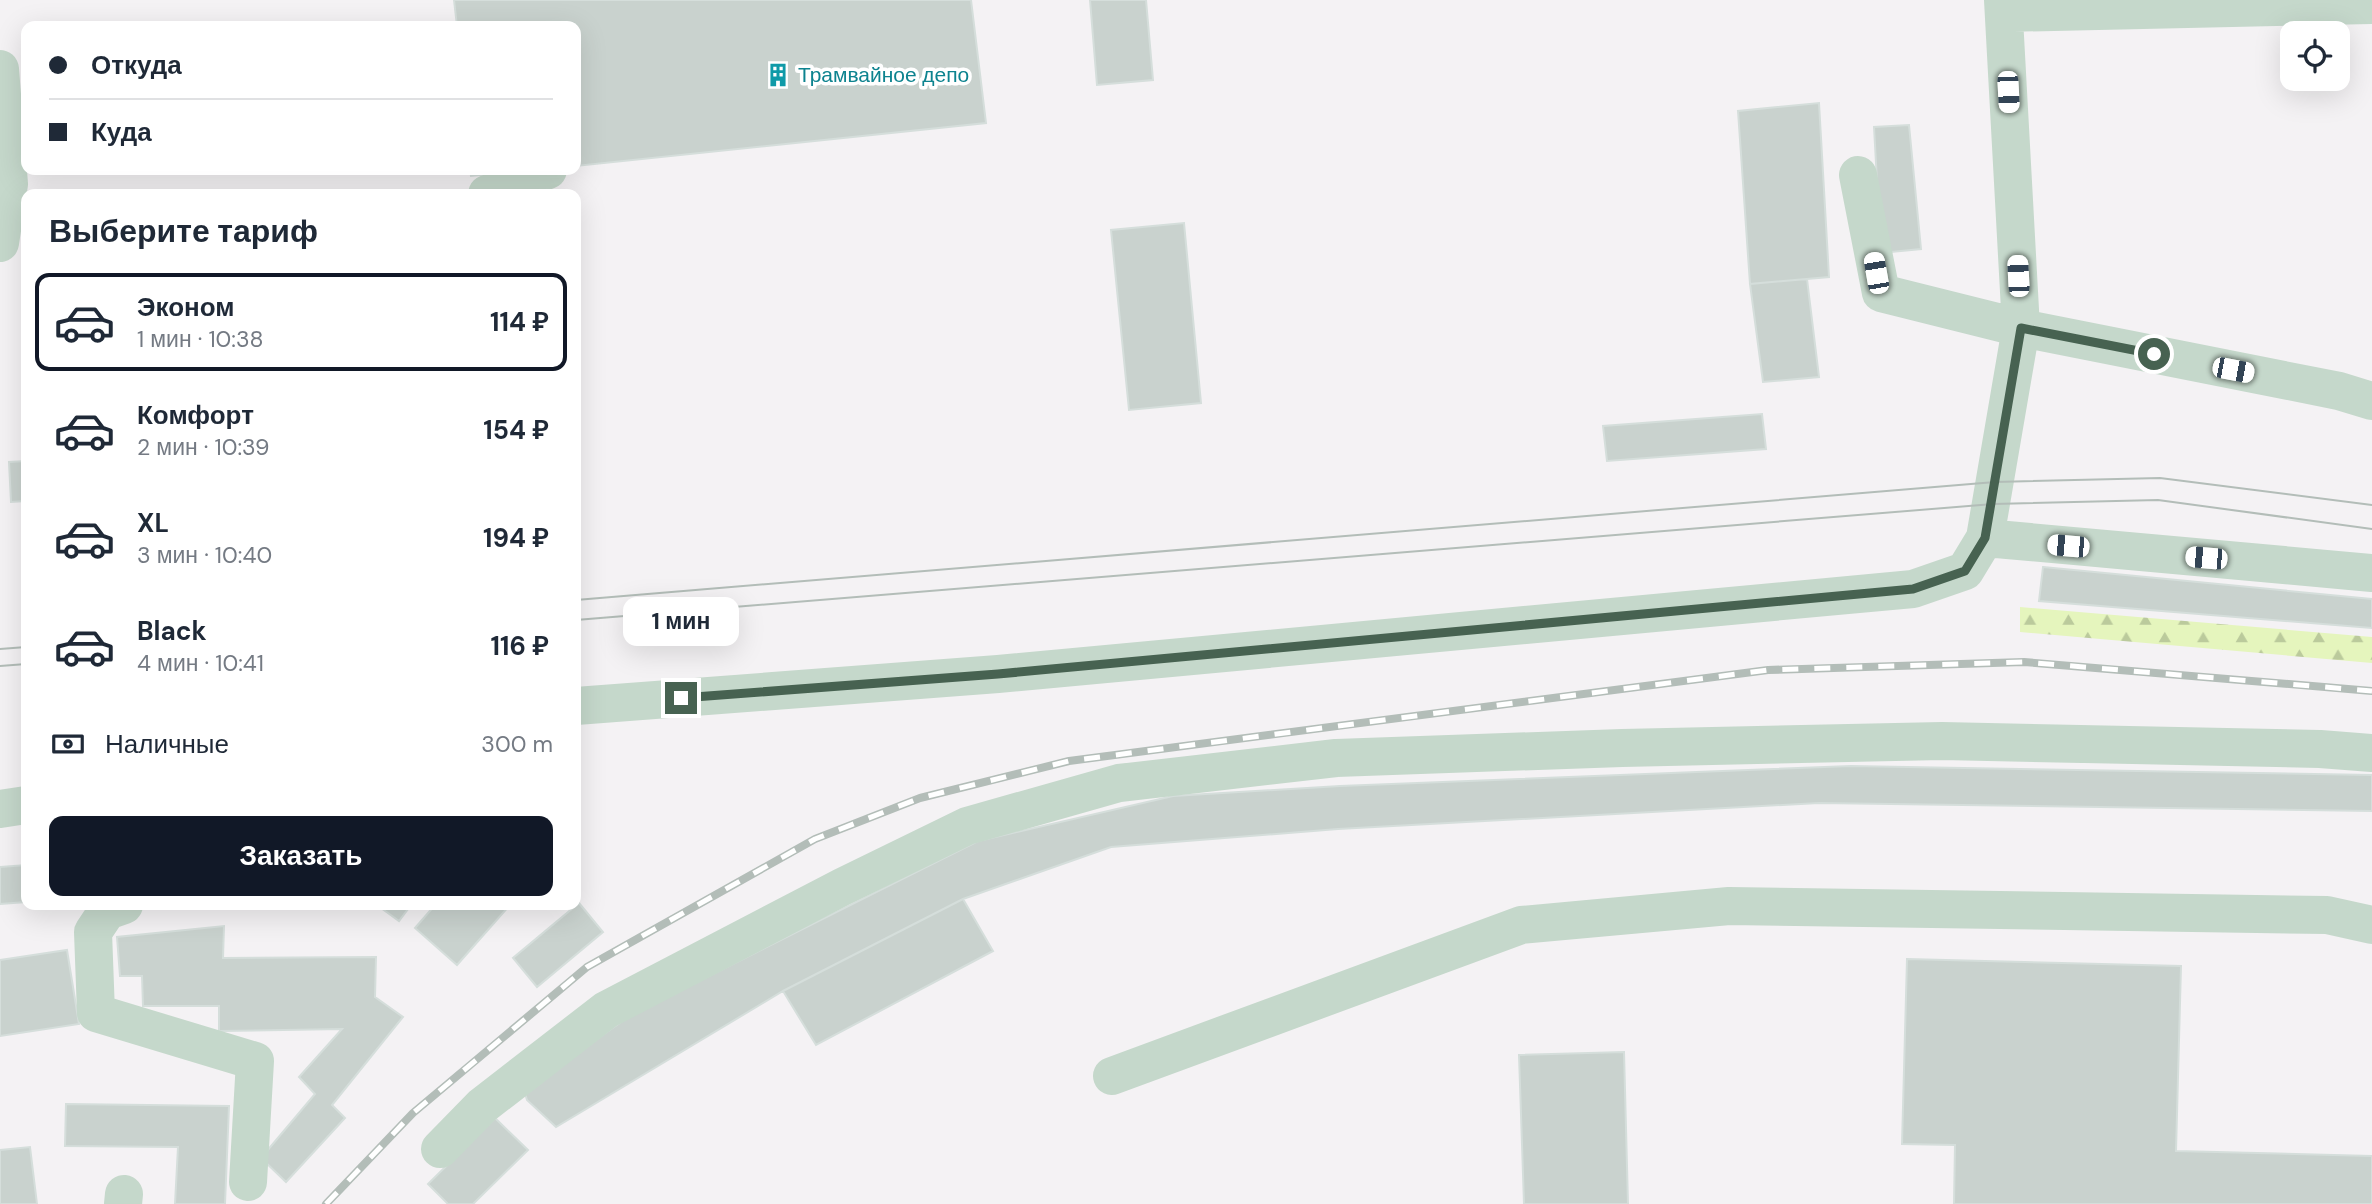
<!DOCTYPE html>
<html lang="ru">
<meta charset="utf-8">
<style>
body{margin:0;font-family:"DM Sans",sans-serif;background:#f2f2f3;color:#1f2937;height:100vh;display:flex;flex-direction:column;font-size:26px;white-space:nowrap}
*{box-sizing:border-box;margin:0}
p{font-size:23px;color:#747a83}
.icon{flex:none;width:38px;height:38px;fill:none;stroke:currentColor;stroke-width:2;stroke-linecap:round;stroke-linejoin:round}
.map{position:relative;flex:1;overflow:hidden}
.sheet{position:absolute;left:21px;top:189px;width:560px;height:721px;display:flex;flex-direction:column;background:#fff;border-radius:14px;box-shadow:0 7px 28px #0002}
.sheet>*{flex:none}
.banner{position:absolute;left:21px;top:21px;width:560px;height:154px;border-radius:14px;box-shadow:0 7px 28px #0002;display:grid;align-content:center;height:154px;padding:0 28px;background:#fff}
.controls{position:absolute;left:2280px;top:21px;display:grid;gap:14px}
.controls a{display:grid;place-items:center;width:70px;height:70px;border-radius:14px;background:#fff;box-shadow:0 7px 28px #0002;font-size:35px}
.end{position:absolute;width:32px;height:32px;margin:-16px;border:9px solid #476251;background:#fff;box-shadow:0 0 0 4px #fff}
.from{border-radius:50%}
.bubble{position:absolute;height:49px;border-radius:14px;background:#fff;box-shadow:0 7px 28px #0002;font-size:23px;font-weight:700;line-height:49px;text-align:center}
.car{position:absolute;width:21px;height:42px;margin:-21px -10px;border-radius:9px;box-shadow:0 0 5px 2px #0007;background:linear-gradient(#fff 24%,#345 0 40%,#fff 0 76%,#345 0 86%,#fff 0)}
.banner b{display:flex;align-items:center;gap:24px;height:66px;font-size:26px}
.banner b+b{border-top:2px solid #e0e1e3}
.banner i{width:18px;height:18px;background:#1f2937}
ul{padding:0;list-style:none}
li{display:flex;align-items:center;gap:21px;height:98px;margin:0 14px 10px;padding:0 14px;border:4px solid transparent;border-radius:14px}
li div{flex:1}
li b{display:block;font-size:26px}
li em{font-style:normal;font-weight:700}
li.current{border-color:#111827}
li>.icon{width:63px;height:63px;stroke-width:1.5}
h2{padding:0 28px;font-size:32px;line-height:84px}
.pay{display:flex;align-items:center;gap:18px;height:77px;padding:0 28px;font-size:26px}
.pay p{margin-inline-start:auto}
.primary-button{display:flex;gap:14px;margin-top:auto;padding:14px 28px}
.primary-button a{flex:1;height:80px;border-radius:14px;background:#111827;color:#fff;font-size:28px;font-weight:700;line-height:80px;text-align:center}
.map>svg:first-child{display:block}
</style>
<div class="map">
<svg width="2372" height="1204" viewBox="0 0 2372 1204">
<defs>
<pattern id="forest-firs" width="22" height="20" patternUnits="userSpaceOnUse" patternTransform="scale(1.75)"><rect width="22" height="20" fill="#e5f5bd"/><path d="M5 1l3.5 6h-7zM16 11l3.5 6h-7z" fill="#bbca9c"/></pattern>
</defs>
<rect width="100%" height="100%" fill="#f4f2f4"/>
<path fill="url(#forest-firs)" d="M2020 607 2372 637V663L2020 632Z"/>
<path fill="#c9d2ce" stroke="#d5dedb" stroke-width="2" d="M454 0H971L986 123 576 166V26H457Z
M1090 0H1146L1153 80 1097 85Z
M1819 103 1829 277 1750 284 1738 111Z
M1909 125 1921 249 1881 253 1874 127Z
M470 170H535L471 176Z
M1184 223 1201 403 1129 410 1111 230Z
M1807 279 1819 377 1763 382 1750 284Z
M1762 414 1766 449 1607 461 1603 426Z
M26 461V501L11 502 9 462Z
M2043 567 2372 599V628L2039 601Z
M1851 766 2372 775V811L1819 803 1338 829 1111 847 963 899 783 991 556 1127 527 1100 524 1090 631 1015 978 841 1173 796 1340 786Z
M26 865V902L0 904V867Z
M963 899 993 951 816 1045 783 991Z
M579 903 603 932 537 987 513 958Z
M377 905H411L399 921Z
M435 905H510L457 965 415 928Z
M224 926 223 958 376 957 375 997 403 1017 332 1105 345 1118 286 1182 261 1158 315 1094 299 1077 342 1029 219 1031V1006H143L142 976H120L117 937Z
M67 950 79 1024 0 1036V960Z
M1907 959 2181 966 2176 1151 2372 1156V1204H1954L1955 1145 1902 1144Z
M1624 1052 1628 1204H1524L1519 1055Z
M66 1104 229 1106 225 1204H175L178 1147 65 1146Z
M495 1118 528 1150 473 1204H448L428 1184Z
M30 1147 37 1204H0V1150Z"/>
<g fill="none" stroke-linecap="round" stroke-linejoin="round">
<path stroke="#c5d8cb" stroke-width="38" d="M2004 13 2372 5
M0 69 9 184 0 243
M1858 175 1881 293 2021 328 2339 391 2372 401
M487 194 548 170
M1985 538 2372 573
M576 706 998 674 1913 589 1965 571 1985 538 2021 328 2003 0
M0 809 26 805
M124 905 107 911 93 932 96 1013 255 1061 248 1182
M1112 1076 1521 925 1729 906 2327 915 2372 925
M440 1149 482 1106 606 1010 842 887 967 826 1119 783 1336 758 1622 748 1942 741 2320 749 2372 753
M123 1204 124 1194"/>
<path stroke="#b3bdb8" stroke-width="2" d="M576 600 1995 482 2160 478 2372 505
M576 620 1993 504 2158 500 2372 529
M0 649 26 647
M0 666 26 664"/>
<g stroke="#b3bdb8" stroke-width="8">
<path id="rail" d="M326 1204 413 1113 587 967 815 839 920 798 1069 761 1768 670 2024 662 2372 691"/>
</g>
<use href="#rail" stroke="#fff" stroke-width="5" stroke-dasharray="16" stroke-linecap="butt"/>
</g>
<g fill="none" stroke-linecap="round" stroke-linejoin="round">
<path stroke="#476251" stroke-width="9" d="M681 698 998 674 1913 589 1965 571 1985 538 2021 328 2154 354"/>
</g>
<defs>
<g id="building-bare" transform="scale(1.89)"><path d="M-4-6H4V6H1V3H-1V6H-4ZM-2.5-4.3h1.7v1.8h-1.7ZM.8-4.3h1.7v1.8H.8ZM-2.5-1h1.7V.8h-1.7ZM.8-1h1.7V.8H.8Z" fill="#0f9aa8" stroke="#fff" stroke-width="2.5" paint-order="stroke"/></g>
</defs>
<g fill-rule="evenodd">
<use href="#building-bare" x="778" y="75"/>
</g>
<g text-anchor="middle" stroke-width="7" stroke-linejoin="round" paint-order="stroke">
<g font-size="21" fill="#0d838f" stroke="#fff" text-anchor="start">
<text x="798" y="82">Трамвайное депо</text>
</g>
</g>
</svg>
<div class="controls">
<a><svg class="icon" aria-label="locate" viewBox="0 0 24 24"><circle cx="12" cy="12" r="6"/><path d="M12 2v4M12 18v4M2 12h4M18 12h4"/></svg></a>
</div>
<i class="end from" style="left:2154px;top:354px"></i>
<i class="end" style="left:681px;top:698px"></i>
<div class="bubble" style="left:623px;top:597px;width:116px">1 мин</div>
<i class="car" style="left:2008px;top:92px;rotate:177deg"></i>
<i class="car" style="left:1876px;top:273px;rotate:350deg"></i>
<i class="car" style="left:2018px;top:276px;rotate:357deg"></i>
<i class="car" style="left:2233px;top:370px;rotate:101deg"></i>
<i class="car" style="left:2068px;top:546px;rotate:275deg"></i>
<i class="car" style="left:2206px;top:558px;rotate:275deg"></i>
<div class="banner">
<b><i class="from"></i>Откуда</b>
<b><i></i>Куда</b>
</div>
<section class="sheet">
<h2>Выберите тариф</h2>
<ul>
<li class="current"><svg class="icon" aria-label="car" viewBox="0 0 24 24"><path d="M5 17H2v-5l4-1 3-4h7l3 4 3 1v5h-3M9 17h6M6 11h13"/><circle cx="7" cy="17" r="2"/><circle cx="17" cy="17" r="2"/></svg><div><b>Эконом</b><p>1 мин · 10:38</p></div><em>114 ₽</em></li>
<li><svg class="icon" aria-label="car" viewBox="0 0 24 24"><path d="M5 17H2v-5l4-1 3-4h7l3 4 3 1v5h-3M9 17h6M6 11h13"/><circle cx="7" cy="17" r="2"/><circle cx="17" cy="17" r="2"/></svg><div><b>Комфорт</b><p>2 мин · 10:39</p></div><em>154 ₽</em></li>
<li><svg class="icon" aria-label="car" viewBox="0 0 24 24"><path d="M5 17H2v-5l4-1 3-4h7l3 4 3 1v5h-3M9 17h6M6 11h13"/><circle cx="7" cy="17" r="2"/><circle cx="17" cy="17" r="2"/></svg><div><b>XL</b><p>3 мин · 10:40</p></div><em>194 ₽</em></li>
<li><svg class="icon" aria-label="car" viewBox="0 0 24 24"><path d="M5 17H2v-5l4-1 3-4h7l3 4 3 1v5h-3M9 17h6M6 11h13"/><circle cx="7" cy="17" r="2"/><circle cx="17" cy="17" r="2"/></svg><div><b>Black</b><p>4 мин · 10:41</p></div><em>116 ₽</em></li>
</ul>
<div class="pay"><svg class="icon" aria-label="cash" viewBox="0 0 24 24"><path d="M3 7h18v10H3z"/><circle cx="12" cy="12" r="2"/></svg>Наличные<p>300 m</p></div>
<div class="primary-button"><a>Заказать</a></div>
</section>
</div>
